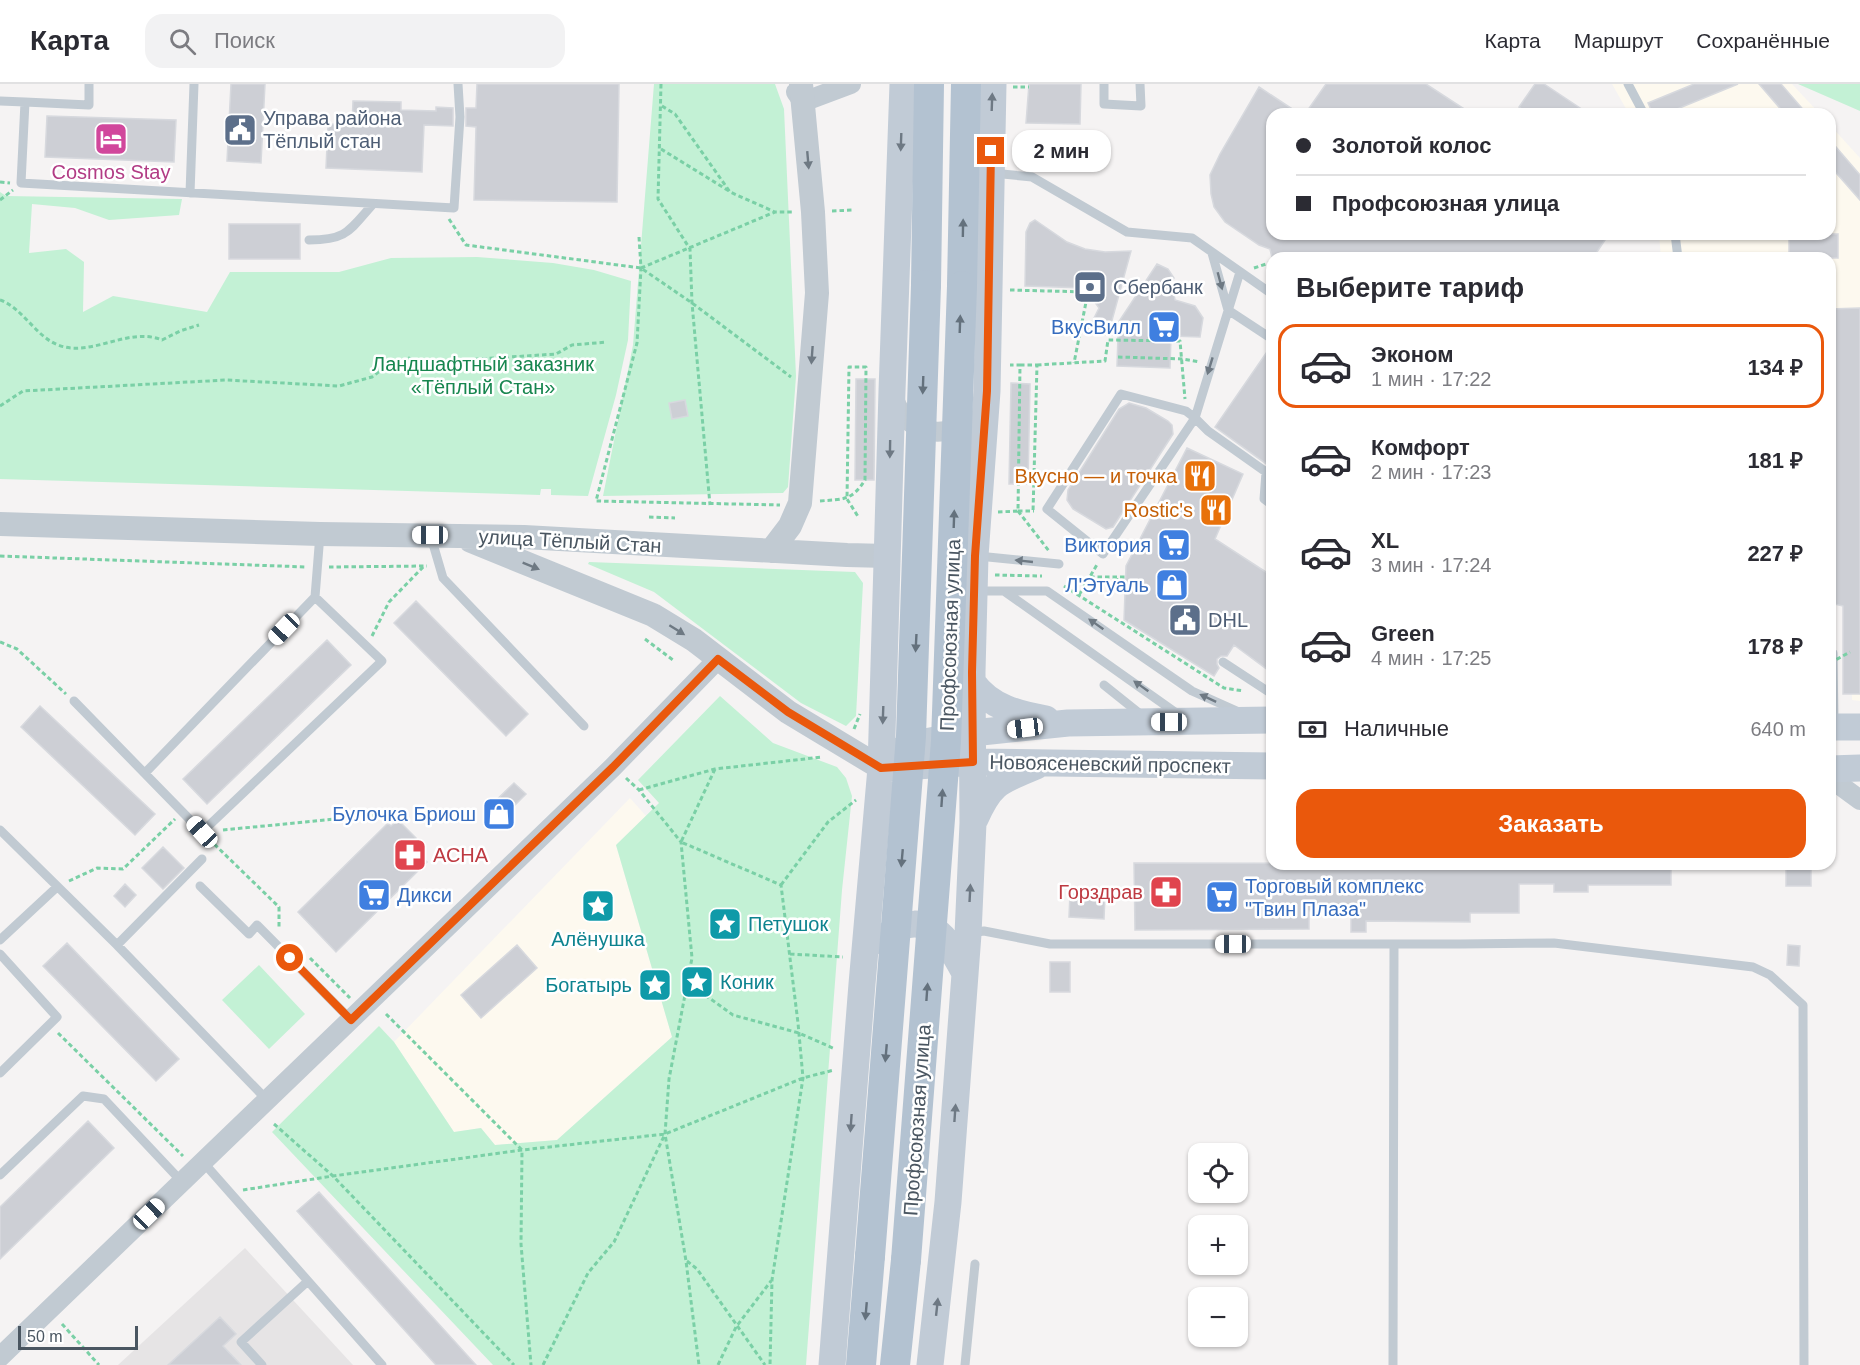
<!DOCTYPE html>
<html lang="ru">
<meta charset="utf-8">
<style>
body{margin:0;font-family:Arial,sans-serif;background:#f2f2f3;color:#2b2b33;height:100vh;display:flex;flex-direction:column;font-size:22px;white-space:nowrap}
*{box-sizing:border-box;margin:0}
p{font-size:20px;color:#7c7c81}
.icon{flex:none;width:33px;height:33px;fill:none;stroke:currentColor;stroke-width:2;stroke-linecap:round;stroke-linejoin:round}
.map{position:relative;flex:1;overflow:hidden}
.side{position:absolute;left:1266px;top:168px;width:570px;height:618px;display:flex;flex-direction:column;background:#fff;border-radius:18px;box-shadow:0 2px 4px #0004}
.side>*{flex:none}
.top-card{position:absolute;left:1266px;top:24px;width:570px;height:132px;border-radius:18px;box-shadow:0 2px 4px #0004;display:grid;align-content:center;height:132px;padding:0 30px;background:#fff}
.fabs{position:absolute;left:1188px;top:1059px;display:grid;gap:12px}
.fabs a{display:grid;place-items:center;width:60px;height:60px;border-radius:12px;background:#fff;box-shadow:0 2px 4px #0004;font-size:30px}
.scale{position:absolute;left:18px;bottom:15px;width:120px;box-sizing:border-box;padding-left:6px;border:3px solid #4a5661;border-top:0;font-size:16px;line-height:21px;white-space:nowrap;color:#4a5661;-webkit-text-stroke:4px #fff;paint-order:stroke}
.end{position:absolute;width:27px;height:27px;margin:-14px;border:8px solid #ea580c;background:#fff;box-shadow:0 0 0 3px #fff}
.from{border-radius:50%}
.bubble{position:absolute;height:42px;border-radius:18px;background:#fff;box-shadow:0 2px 4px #0004;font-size:20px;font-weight:800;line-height:42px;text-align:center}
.car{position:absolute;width:18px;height:36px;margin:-18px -9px;border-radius:8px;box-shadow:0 0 4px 2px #0007;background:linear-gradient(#fff 24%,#345 0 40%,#fff 0 76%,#345 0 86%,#fff 0)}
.top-card b{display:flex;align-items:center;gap:21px;height:57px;font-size:22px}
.top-card b+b{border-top:2px solid #e1e1e2}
.top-card i{width:15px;height:15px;background:#2b2b33}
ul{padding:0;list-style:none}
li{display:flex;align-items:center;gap:18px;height:84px;margin:0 12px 9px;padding:0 18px;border:3px solid transparent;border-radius:18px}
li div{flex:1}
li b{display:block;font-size:22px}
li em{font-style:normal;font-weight:800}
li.current{border-color:#ea580c}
li>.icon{width:54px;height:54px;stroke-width:1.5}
h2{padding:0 30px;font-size:27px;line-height:72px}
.pay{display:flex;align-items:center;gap:15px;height:66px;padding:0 30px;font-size:22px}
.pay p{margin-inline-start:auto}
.primary-button{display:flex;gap:12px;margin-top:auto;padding:12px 30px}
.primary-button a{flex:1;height:69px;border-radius:18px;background:#ea580c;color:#fff;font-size:24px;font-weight:800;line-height:69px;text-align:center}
header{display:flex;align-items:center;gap:36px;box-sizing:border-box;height:84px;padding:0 30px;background:#fff;border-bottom:2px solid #e1e1e2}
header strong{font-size:28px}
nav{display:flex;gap:33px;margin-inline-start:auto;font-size:21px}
.search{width:420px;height:54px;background:#f2f2f3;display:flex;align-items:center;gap:15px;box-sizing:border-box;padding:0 21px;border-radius:18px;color:#7c7c81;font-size:22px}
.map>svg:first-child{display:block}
</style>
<header>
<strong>Карта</strong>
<div class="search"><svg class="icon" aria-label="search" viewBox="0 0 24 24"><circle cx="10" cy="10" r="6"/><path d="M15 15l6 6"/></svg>Поиск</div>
<nav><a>Карта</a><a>Маршрут</a><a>Сохранённые</a></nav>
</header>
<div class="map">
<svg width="1860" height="1281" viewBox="0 0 1860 1281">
<rect width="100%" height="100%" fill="#f5f3f3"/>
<path fill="#fdf9ef" d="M1612 0H1792L1820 30H1629Z
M1830 41 1860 74V617L1852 616 1850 517 1830 521V174H1661L1659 150H1830Z
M630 714 646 732 616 761 672 953 557 1056 495 1061 481 1044 454 1048 394 958Z"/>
<path fill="#e6e4e5" d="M245 1164 353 1281H118Z"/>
<path fill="#c3f1d5" d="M654 0H775L784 25 796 292 788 403 783 409 603 412 633 261Z
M1798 0H1860V27Z
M0 108 6 112 182 115 179 131 109 136 75 124 32 120 29 169 66 165 84 178 83 228 113 212 207 228 230 188H339L391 174 477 173 553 179 594 186 631 197 628 256 616 311 588 412 551 411V405H541L540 411 0 395Z
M589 478 855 488 863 499 856 632 846 642 801 619 654 508 588 480Z
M720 612 773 659 837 683 846 694 852 712 842 806 806 1281H493L272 1048 379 942 394 958 454 1048 481 1044 495 1061 557 1056 672 953 616 761 659 719 638 696Z
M259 881 305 930 269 965 222 916Z"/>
<path fill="#cdcfd5" stroke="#d7d9de" stroke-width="1.5" d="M231 0H265L261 79 227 77Z
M477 0H619L617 118 474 116 476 43 466 42V24H476Z
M1029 0H1081L1080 40 1026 39Z
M1326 0H1426L1472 30H1305Z
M1535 0H1544L1589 30H1529L1519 23Z
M1694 0H1738L1665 30H1653L1648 19Z
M1759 0H1781L1807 30H1785Z
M1259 3 1300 30H1272V150H1609L1593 174H1272L1270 165 1259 161 1225 138 1214 123 1211 110 1210 91 1220 70Z
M353 17 401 18V26L436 27V23L453 24V42L424 41 422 88 326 84 328 40 352 41Z
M47 32 176 36 174 78 45 73Z
M1830 56 1860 91V116L1830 82Z
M1035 136 1067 158 1085 165 1105 168 1131 167 1108 251 1086 250 1099 224 1085 204 1025 202 1026 148 1030 139Z
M229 140H300V175H229Z
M1789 150H1838V174H1789Z
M1157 180 1168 185 1174 194 1166 207 1174 210 1175 216 1195 222 1203 234 1200 253 1171 252 1170 284 1117 282 1118 251H1110Z
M1860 224V610H1843V522L1830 519V225Z
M1271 262H1272V384L1215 343Z
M856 295H875L874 396H855Z
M1011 299 1030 300 1028 400H1009Z
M685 316 688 332 672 335 669 319Z
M1129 319 1146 324 1168 337 1172 341 1173 350 1113 443 1106 445 1073 425 1067 416 1068 406 1119 325Z
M1187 364 1243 390 1215 455 1272 492V589L1234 561 1227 572H1221L1217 575V580L1219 584 1214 592 1124 536 1126 482Z
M416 517 528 630 506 652 394 539Z
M327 556 351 581 207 720 183 695Z
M40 622 155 730 135 751 21 643Z
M514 699 526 710 499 737 487 725Z
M398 736 416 754 410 761 427 778 336 868 298 828 388 739 391 742Z
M163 763 184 784 163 805 142 784Z
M1134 779 1671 780V801H1588V808H1554V800H1519V829H1470V838L1366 837V848H1351V827H1309V845L1135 846Z
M1786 780H1811V802H1786Z
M125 800 136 811 125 823 114 812Z
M1070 810 1105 811 1104 835 1069 833Z
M67 859 179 975 156 997 43 882Z
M517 861 537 884 481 934 461 911Z
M1788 861 1800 862 1799 882 1787 881Z
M1050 878H1070V908H1050Z
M88 1037 114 1064 0 1175V1123Z
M319 1108 476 1281H436L297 1127Z
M220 1233 236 1250 223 1262 241 1281H168Z"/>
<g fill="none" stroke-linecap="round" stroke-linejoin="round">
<path stroke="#7ad0a6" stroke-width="3" stroke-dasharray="4.5 3" stroke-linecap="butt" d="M661 0 658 115 690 165 692 219 710 421
M1013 3H1029
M662 22 675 30 730 108 775 128
M661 65 729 107
M0 98 10 99
M0 116 13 106
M832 127 852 126
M449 135 466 161 641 184 692 219 791 293
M639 153 641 184 637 259 596 417 780 421
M641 184 775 128H793
M1254 184 1272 178
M1010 206 1088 208 1074 279
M0 216C23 224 35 252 58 261 92 274 128 242 162 256L180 247 199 241
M1118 273 1183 275 1200 278
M1020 281H1037L1033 428
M1037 281 1105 277 1108 256 1180 257 1185 315
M0 322 23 307 226 296 339 302 372 293 385 283 401 279 409 274 418 279 556 270 572 261 607 258
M820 417C843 415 852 417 865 396L866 283H849L847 415 859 434
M1018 427 1049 467
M1018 427H1034
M998 428 1018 427 1020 281H1010
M649 433 675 434
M0 472 307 483
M329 483 427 482
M995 491 1042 492
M1090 493H1126
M1115 494 1124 501
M1064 502 1224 604 1244 607
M1079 511 1098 479
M372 552 389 518 424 482
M645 555 673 576
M0 558 17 565 66 610
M854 645 860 630
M715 685 681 758 781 801 798 939 803 994 772 1196 770 1281
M626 694 639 706 681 758 692 874 669 995 665 1050 686 1177 699 1281
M639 706 715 685 822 673
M223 746 397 729
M209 755 279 823V844
M69 797 97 784 123 785 175 735
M781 801 828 738 856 716
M790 870 843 873
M310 874 350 914
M687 898 733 931 799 949 835 965
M386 930 522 1066 521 1160 531 1281
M58 949 183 1072
M274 1040 333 1092 514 1281
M243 1106 333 1092 522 1066 665 1050 803 994 834 986
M687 1177 697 1185 765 1281
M62 1240 99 1281
M543 1281 588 1189 614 1158 665 1050
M718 1281 736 1243 771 1197"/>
<path stroke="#c1cad2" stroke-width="9" d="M1104 0V20L1141 22 1140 0
M1628 0 1644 30
M0 17 25 18 21 99 454 124 460 33 458 0
M25 18 89 21V0
M992 89 1032 93 1127 148 1192 154 1272 210
M190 109 194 0
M1675 150 1678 174
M309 156C347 156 349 147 373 120
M1212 169 1228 226 1272 255
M1240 188 1195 334 1208 347 1266 388 1264 415 1272 421
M1121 310 1186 327 1195 334 1103 470 1047 425Z
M431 453 443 494 584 642
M978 472 1059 480
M976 507H1047L1192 607 1239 628
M1004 507 1179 631
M315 513 320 450
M1830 567 1833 569 1834 641
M1223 578 1272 610
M1104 601 1144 633
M74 617 202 748 382 577 315 513 145 689
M0 746 117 861 268 1017
M200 802 249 850 257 841 351 936
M970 849 984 847 1050 860H1460L1554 859 1753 883 1770 891 1803 921 1804 1281
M0 856 57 803
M117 861 202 775
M0 870 57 933 0 989
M203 1078 382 1281
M0 1091 83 1012 104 1015 182 1098
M262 1281 241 1258 308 1197
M965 1281 975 1180
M1393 1281 1394 860"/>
<path stroke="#c1cad2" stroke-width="20" d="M796 8 803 18 851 0
M893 312C903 345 938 359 967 337
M1830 694 1860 716
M0 1273 527 766 613 683 718 575"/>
<path stroke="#c1cad2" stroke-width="24" d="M0 440 320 450 524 453 847 471 887 472
M471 457 653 531 694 556 788 628 881 684
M771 467 790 442 800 419 817 209 813 128 801 0"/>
<path stroke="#c1cbd6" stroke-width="27" d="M973 599C990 623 1018 630 1046 635
M1830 643H1860
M893 673 899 667 925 658 972 649 1068 639 1272 636
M889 684 973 678 1272 682
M1830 685 1860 684
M975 735C991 698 1000 697 1036 682
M883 857C899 835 929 834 946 857 953 867 959 878 965 889
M832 1281 862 900 881 684 892 307 903 0
M930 1281 948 1118 968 850 973 739 972 588 975 472 987 307 993 0"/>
<path stroke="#b3c2d1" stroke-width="30" d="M926 201 929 0
M962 202 966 0
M861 1281 870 1172
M895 1281 906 1176"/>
<path stroke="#7ad0a6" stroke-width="3" stroke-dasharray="4.5 3" stroke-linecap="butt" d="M1830 579 1850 568"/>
<path stroke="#b3c2d1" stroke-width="30" d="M870 1172 911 652 926 201
M906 1176 946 657 962 202"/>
</g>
<defs><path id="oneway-solid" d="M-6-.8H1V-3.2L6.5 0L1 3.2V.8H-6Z" transform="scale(1.5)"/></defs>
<g fill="#6e7984">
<use href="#oneway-solid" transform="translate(992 18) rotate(-88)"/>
<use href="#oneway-solid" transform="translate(901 58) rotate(92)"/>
<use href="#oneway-solid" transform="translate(890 365) rotate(91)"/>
<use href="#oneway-solid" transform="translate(883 631) rotate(92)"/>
<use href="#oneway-solid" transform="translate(970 809) rotate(-87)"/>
<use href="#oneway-solid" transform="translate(955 1029) rotate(-86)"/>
<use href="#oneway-solid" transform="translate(851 1039) rotate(94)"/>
<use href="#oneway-solid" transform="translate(937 1223) rotate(-84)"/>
</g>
<g fill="#6e7983">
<use href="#oneway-solid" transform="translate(808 76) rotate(85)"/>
<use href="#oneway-solid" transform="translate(1220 197) rotate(75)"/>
<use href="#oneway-solid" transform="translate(812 271) rotate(94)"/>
<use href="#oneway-solid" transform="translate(1210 282) rotate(107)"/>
<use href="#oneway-solid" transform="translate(1024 477) rotate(-174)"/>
<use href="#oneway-solid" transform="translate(531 482) rotate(22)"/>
<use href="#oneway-solid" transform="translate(1096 540) rotate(-145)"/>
<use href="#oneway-solid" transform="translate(677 546) rotate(32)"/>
<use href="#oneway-solid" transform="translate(1141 602) rotate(-145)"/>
<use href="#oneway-solid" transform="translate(1208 614) rotate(-155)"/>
</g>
<g fill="#64717d">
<use href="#oneway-solid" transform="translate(963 144) rotate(-89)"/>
<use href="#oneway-solid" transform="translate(960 240) rotate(-88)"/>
<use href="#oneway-solid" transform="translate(923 301) rotate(92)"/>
<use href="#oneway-solid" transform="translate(954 435) rotate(-88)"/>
<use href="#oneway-solid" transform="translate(916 559) rotate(93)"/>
<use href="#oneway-solid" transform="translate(942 714) rotate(-86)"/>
<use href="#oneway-solid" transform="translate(902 774) rotate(95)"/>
<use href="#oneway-solid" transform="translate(927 908) rotate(-86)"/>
<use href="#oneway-solid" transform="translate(886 969) rotate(95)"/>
<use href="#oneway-solid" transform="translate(866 1227) rotate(95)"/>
</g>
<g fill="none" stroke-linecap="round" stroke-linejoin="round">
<path stroke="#ea580c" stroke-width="8" d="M290 874 351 936 613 683 718 575 788 628 881 684 973 678 972 588 975 472 987 307 991 67"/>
</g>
<defs>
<g id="civic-square" transform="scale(1.725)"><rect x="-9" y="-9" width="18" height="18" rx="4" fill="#5c6f8a" stroke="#fff"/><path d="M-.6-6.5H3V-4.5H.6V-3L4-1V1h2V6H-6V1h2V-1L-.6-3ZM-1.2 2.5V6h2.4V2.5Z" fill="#fff"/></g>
<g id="hotel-square" transform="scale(1.725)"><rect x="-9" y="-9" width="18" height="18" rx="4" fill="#d1479c" stroke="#fff"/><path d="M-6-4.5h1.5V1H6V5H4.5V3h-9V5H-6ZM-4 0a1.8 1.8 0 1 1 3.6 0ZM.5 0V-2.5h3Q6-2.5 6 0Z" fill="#fff"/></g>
<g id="bank-square" transform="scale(1.725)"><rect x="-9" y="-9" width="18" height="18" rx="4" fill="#5c6f8a" stroke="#fff"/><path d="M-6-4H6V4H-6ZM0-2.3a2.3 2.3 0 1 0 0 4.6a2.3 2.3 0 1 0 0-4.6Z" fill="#fff"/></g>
<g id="supermarket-square" transform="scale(1.725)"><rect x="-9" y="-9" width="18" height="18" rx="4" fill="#3f7fe0" stroke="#fff"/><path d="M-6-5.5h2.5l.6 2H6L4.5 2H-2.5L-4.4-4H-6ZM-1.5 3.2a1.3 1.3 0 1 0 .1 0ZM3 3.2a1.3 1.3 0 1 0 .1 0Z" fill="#fff"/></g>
<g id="restaurant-square" transform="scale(1.725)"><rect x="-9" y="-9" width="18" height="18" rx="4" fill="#e8710a" stroke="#fff"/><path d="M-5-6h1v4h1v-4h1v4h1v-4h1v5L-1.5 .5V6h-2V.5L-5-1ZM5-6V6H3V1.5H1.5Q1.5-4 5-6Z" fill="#fff"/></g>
<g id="shop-square" transform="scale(1.725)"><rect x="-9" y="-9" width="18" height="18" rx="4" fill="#3f7fe0" stroke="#fff"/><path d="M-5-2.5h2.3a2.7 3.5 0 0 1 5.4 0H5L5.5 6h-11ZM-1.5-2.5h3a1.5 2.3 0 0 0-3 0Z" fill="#fff"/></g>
<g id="pharmacy-square" transform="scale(1.725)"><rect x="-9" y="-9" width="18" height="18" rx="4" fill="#e0444e" stroke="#fff"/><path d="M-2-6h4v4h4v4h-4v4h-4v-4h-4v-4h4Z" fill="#fff"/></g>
<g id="sight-square" transform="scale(1.725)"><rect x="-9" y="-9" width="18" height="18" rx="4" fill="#0f9aa8" stroke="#fff"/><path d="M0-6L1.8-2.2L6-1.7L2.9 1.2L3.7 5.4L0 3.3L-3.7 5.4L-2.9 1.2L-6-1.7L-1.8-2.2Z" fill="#fff"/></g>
</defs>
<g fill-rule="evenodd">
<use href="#civic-square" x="240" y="46"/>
<use href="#hotel-square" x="111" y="55"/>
<use href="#bank-square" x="1090" y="203"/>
<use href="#supermarket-square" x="1164" y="243"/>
<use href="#restaurant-square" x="1200" y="392"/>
<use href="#restaurant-square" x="1216" y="426"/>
<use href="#supermarket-square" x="1174" y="461"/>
<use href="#shop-square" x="1172" y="501"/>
<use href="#civic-square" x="1185" y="536"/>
<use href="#shop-square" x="499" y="730"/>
<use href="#pharmacy-square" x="410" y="771"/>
<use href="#pharmacy-square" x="1166" y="808"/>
<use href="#supermarket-square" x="374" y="811"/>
<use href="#supermarket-square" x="1222" y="813"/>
<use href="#sight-square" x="598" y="822"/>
<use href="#sight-square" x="725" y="840"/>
<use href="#sight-square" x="697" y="898"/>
<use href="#sight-square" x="655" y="901"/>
</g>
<g text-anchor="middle" stroke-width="5" stroke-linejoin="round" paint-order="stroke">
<g font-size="20" fill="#4e5e75" stroke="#fff" text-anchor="start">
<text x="263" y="41">Управа района<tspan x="263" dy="23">Тёплый стан</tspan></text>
<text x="1113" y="210">Сбербанк</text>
<text x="1208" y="543">DHL</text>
</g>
<g font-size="20" fill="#b23c85" stroke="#fff">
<text x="111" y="95">Cosmos Stay</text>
</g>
<g font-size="20" fill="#366cbe" stroke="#fff" text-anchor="end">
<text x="1141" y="250">ВкусВилл</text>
<text x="1151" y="468">Виктория</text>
<text x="1149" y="508">Л'Этуаль</text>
<text x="476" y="737">Булочка Бриош</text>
<text x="1245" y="809" text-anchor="start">Торговый комплекс<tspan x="1245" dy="23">"Твин Плаза"</tspan></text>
<text x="397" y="818" text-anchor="start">Дикси</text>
</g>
<g font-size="20" fill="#17864f" stroke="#fff">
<text x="483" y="287">Ландшафтный заказник<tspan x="483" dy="23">«Тёплый Стан»</tspan></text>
</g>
<g font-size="20" fill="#c56008" stroke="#fff" text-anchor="end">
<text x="1177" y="399">Вкусно — и точка</text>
<text x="1193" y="433">Rostic's</text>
</g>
<g font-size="20" fill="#4a5661" stroke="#fff">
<text transform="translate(570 457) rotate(3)" y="7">улица Тёплый Стан</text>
<text transform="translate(950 551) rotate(-88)" y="7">Профсоюзная улица</text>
<text transform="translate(1110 680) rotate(1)" y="7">Новоясеневский проспект</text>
<text transform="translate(917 1036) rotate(-86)" y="7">Профсоюзная улица</text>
</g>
<g font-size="20" fill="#be3a42" stroke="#fff" text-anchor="start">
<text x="433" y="778">АСНА</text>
<text x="1143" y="815" text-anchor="end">Горздрав</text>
</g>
<g font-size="20" fill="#0d838f" stroke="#fff" text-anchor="start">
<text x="748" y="847">Петушок</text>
<text x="598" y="862" text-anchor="middle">Алёнушка</text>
<text x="720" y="905">Коник</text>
<text x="632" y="908" text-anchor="end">Богатырь</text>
</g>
</g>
</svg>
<div class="fabs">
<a><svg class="icon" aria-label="locate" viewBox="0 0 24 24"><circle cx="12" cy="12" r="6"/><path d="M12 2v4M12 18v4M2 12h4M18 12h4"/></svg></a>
<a>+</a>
<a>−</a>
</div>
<div class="scale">50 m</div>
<i class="end from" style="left:290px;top:874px"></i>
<i class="end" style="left:991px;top:67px"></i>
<div class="bubble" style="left:1012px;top:46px;width:99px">2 мин</div>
<i class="car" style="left:430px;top:451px;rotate:270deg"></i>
<i class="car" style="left:284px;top:545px;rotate:224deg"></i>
<i class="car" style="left:1169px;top:638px;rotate:270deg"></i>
<i class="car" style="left:1025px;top:644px;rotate:263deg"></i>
<i class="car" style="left:202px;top:748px;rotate:317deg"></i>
<i class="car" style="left:1233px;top:860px;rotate:270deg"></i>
<i class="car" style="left:149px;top:1130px;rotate:46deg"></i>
<div class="top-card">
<b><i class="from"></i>Золотой колос</b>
<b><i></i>Профсоюзная улица</b>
</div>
<section class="side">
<h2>Выберите тариф</h2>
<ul>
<li class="current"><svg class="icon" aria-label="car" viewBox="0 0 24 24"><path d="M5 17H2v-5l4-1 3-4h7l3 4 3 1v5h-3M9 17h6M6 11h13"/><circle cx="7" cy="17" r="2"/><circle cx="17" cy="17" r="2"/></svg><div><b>Эконом</b><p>1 мин · 17:22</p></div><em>134 ₽</em></li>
<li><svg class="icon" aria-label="car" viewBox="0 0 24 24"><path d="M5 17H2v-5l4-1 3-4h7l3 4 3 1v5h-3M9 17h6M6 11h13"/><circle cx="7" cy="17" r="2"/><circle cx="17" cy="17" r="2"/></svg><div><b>Комфорт</b><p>2 мин · 17:23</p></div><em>181 ₽</em></li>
<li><svg class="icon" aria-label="car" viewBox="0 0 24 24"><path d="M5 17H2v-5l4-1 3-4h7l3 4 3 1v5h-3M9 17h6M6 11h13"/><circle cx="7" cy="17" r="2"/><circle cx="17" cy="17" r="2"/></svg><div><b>XL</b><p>3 мин · 17:24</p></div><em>227 ₽</em></li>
<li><svg class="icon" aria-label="car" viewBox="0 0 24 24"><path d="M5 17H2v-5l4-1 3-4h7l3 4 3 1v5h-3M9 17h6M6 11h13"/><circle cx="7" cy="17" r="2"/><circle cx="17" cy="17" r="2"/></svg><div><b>Green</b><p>4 мин · 17:25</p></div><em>178 ₽</em></li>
</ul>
<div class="pay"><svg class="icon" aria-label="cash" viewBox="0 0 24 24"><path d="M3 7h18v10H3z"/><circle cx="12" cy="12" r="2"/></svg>Наличные<p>640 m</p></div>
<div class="primary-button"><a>Заказать</a></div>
</section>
</div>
